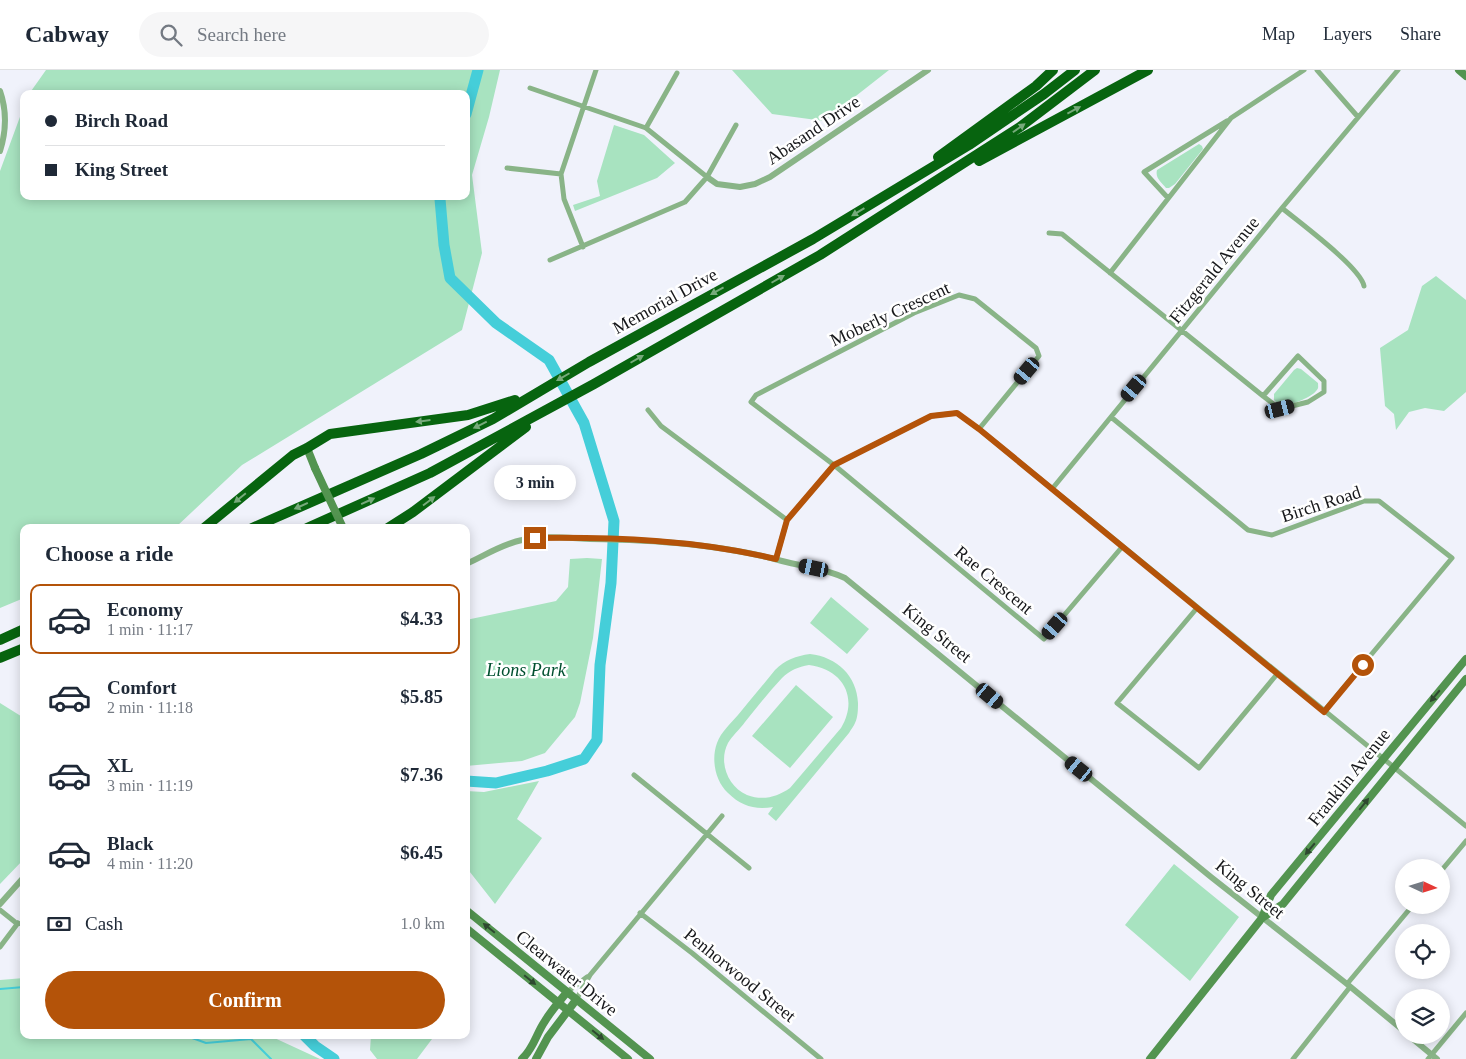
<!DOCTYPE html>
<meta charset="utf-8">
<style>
body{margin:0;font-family:Georgia,serif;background:#f6f6f7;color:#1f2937;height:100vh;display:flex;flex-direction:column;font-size:19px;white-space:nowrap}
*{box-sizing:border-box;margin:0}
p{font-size:16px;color:#747a83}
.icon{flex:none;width:28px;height:28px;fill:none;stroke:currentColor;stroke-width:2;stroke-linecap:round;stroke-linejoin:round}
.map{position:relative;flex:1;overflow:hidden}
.side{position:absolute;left:20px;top:454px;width:450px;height:515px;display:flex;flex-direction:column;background:#fff;border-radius:10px;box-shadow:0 2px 12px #0003}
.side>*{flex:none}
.hud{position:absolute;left:20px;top:20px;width:450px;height:110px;border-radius:10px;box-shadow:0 2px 12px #0003;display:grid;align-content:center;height:110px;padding:0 25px;background:#fff}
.needle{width:32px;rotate:94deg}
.buttons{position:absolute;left:1395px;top:789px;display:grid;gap:10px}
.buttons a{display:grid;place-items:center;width:55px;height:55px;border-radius:50%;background:#fff;box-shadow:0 2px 12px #0003;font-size:25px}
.end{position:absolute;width:22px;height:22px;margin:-11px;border:6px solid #b45309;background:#fff;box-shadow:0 0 0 2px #fff}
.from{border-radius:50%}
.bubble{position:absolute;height:35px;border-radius:18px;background:#fff;box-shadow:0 2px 12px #0003;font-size:16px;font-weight:600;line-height:35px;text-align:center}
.car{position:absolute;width:15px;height:30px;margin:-15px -8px;border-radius:6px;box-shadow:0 0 4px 1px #0007;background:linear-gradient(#222 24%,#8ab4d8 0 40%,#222 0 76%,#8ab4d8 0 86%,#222 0)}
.hud b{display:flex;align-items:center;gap:18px;height:48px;font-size:19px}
.hud b+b{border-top:1px solid #e0e1e3}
.hud i{width:12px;height:12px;background:#1f2937}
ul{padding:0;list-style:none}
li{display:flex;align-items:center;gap:15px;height:70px;margin:0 10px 8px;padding:0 15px;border:2px solid transparent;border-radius:10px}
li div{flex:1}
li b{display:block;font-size:19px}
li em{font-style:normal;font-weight:600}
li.active{border-color:#b45309}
li>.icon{width:45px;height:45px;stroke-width:1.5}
h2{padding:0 25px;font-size:22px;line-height:60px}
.pay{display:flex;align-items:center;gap:12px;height:55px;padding:0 25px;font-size:19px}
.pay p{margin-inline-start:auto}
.primary-button{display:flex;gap:10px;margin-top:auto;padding:10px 25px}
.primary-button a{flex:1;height:58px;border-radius:30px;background:#b45309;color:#fff;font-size:20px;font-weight:600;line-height:58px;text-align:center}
header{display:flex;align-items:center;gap:30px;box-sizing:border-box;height:70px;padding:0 25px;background:#fff;border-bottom:1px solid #e0e1e3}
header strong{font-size:24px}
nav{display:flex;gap:28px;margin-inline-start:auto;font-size:18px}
.search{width:350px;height:45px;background:#f6f6f7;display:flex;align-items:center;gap:12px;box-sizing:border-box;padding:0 18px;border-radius:28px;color:#747a83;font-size:19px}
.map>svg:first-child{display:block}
</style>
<header>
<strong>Cabway</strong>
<div class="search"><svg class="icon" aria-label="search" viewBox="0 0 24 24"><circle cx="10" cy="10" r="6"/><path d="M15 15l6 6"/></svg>Search here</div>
<nav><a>Map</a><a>Layers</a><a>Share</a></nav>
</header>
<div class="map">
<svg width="1466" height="989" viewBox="0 0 1466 989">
<rect width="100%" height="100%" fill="#f0f2fb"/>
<path fill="#a8e3c0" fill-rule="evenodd" d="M46 0H500L489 47 472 105 482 183 462 260 242 395 176 457 24 458V528L0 538V101L24 36V126H466V24H29Z
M732 0H889L824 51 772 44Z
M614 55 644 65 675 93 657 108 575 141 573 135 600 126 597 111Z
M1199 74 1202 76 1203 79 1175 114 1169 118H1166C1161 112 1155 108 1157 100Z
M1436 206 1466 230V322L1444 341 1425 338 1409 342 1396 360 1394 344 1385 336 1380 278 1408 260 1422 216Z
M1297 298 1301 299 1318 313C1318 317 1319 318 1316 321 1312 327 1288 337 1281 335 1278 334 1276 332 1274 330V324L1294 300Z
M587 488 602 489 593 568 580 633 575 647 545 683 522 691 466 696V550L556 531 568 517 570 489Z
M831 527 869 559 847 584 810 553Z
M810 584C837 587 857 606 858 633 858 639 858 647 855 653 854 656 851 659 849 663L776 751 768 744 773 737C755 740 741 736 728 723 715 711 711 689 717 673 721 662 731 653 738 645 750 630 763 615 775 600 785 590 796 586 810 584ZM809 595C843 599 859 628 841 658L790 718C777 727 763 731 747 725 728 717 718 692 728 673 732 666 740 659 745 652 757 637 769 622 782 608 790 600 798 597 809 595Z
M796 615 833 647 790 698 752 666Z
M0 633 24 648V789L0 814Z
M539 711 517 749 542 768 495 834 466 797V721L484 722Z
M1174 794 1239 847 1190 911 1125 855Z
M24 908V965H268L320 989H0V910Z
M371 965H435L417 989H377L370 980Z"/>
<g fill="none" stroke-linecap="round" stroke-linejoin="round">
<path stroke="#45ced9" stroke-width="2" d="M0 919 24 917
M184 965 206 973 251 969 271 989"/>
<path stroke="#45ced9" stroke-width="11" d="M466 44 478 0
M441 126 440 129 444 175 450 208 496 253 549 290 584 353 614 451 611 513 600 595 597 670 584 689 547 701 496 713 466 711
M304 965 315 976 334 989"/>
<path stroke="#89b487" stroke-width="5" d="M1317 0 1358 47
M530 18 646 58 707 107
M646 58 677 3
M507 98 561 104
M1168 128 1144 102 1227 51
M1282 138C1300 153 1360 197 1364 216
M1049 163 1062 164 1263 326 1280 339 1308 332 1324 322V311L1298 286 1263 326
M583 177 564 129 561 104 596 0
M550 190 685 132 707 107 736 55
M1110 203 1231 48 1304 0
M648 340 661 356 787 450
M1111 347 1248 460 1272 465 1364 431H1379L1452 488 1324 641
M979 359 1039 286 1036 278 975 229 959 225 914 243 756 325 751 332 834 395 1044 569 1122 477
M1052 419 1282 138 1398 0
M776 489 787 450 834 395 931 346 957 343 979 359 1466 756
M1197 538 1117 633 1199 698 1278 603
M634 705 749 798
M1441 801 1466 771
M0 840 15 852 24 855
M640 843 692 883 821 989
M0 877 18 853
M1347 914 1413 835
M567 922 587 907
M576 930 590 905 722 746
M1293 989 1350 917
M1428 989 1466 943"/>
<path stroke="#89b487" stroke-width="6" d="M0 21C7 41 6 62 0 81
M707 107 717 114 740 117 755 114 770 107 928 0
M466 494C484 486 502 474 522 470 544 465 568 468 590 469 654 470 720 474 782 491 804 497 824 498 845 508L1211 807 1347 914 1404 961
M0 834 24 807
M1408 965 1437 989"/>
<path stroke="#539450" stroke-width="8" d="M1459 0 1466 6
M307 378 315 398
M466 840 650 989
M1262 848 1271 825 1466 589
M466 858 628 989
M522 989C534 978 536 964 545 951 551 941 559 932 567 922
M536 989 548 967 576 930
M1150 989 1262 848 1283 834 1466 609"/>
<path stroke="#07640f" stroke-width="10" d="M938 87 1036 16 1053 0
M979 91 1148 0
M204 458 293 385 307 378 330 364 468 345 515 330
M252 458 421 384 493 349 589 292 813 169 969 75 1044 24 1075 0
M307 458 430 403 594 314 820 185 1020 57 1095 0
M388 458 413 442 526 357
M0 570 24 559
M0 588 24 578"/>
<path stroke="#539450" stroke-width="8" d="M315 398 343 458"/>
</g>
<defs><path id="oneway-solid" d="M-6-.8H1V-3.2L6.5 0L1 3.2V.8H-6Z" transform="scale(1.25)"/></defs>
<g fill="#77aa7b">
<use href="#oneway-solid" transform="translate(1074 40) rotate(-28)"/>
<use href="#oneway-solid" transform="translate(1019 58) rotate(-35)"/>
<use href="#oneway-solid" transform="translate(858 142) rotate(149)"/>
<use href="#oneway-solid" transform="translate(778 209) rotate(-30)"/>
<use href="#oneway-solid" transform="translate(717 221) rotate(151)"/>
<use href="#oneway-solid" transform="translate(637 289) rotate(-30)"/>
<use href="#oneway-solid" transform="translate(563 307) rotate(150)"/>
<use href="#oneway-solid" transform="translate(423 351) rotate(173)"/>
<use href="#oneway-solid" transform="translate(480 355) rotate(154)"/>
<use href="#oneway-solid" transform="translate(240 428) rotate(141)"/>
<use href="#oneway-solid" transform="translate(368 431) rotate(-24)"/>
<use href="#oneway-solid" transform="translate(429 431) rotate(-37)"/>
<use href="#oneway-solid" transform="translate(301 436) rotate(156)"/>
</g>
<g fill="#2e4930">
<use href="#oneway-solid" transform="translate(1435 626) rotate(130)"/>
<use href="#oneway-solid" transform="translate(1364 734) rotate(-51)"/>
<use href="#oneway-solid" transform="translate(1310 779) rotate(130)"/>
<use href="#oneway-solid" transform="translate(489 858) rotate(-141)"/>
<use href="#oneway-solid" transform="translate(530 910) rotate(39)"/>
<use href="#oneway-solid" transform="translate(598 965) rotate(39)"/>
</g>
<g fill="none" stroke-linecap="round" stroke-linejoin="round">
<path stroke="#b45309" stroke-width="6" d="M535 468C615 467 697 470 776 489L787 450 834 395 931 346 957 343 979 359 1324 642 1363 595"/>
</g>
<g text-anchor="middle" stroke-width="5" stroke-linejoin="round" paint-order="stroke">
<g font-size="18" fill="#16171a" stroke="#fff">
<text transform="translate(813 60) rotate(-34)" y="6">Abasand Drive</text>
<text transform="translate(1214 200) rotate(-51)" y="6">Fitzgerald Avenue</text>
<text transform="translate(665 231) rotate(-29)" y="6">Memorial Drive</text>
<text transform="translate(890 244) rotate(-25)" y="6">Moberly Crescent</text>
<text transform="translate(1321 434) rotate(-18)" y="6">Birch Road</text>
<text transform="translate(994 510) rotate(40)" y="6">Rae Crescent</text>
<text transform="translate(937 563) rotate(39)" y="6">King Street</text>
<text transform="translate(1349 707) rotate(-51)" y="6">Franklin Avenue</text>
<text transform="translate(1250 819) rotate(39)" y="6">King Street</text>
<text transform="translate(567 903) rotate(39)" y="6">Clearwater Drive</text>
<text transform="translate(740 905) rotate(39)" y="6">Penhorwood Street</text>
</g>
<g font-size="18" font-style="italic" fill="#015030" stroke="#fff">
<text x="526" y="606">Lions Park</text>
</g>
</g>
</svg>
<div class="buttons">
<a><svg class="needle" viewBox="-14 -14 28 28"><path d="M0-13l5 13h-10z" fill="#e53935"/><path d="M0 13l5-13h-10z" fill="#747a83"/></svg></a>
<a><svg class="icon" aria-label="locate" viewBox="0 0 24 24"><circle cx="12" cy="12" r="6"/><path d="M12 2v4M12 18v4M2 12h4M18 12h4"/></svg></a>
<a><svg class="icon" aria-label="layers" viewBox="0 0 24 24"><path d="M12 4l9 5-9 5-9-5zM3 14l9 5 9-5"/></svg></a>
</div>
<i class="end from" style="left:1363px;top:595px"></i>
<i class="end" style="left:535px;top:468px"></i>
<div class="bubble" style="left:494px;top:395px;width:82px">3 min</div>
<i class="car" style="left:1027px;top:301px;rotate:220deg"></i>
<i class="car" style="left:1134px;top:318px;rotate:220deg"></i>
<i class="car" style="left:1280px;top:339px;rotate:76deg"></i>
<i class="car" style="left:814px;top:498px;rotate:282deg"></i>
<i class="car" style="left:1055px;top:556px;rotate:221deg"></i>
<i class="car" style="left:990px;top:626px;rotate:130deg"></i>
<i class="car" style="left:1079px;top:699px;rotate:309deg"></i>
<div class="hud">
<b><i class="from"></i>Birch Road</b>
<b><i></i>King Street</b>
</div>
<section class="side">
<h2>Choose a ride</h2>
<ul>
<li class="active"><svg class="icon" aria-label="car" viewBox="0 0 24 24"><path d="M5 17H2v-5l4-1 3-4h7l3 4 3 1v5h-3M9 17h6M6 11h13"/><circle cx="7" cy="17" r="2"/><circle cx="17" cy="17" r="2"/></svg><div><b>Economy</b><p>1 min · 11:17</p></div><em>$4.33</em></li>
<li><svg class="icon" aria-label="car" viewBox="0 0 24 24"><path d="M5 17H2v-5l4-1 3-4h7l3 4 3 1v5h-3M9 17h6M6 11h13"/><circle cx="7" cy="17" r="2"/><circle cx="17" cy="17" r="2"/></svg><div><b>Comfort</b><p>2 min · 11:18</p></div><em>$5.85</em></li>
<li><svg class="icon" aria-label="car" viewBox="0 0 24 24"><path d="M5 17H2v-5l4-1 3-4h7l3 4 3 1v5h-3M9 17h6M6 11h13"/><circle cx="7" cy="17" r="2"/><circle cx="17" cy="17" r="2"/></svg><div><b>XL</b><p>3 min · 11:19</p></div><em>$7.36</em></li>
<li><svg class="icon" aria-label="car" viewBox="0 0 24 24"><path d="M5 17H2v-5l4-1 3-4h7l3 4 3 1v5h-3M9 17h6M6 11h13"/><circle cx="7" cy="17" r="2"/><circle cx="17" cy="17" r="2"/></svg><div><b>Black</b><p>4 min · 11:20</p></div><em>$6.45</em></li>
</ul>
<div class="pay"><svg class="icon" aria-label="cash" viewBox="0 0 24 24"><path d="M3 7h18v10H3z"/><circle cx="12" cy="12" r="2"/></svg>Cash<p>1.0 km</p></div>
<div class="primary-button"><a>Confirm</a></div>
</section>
</div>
